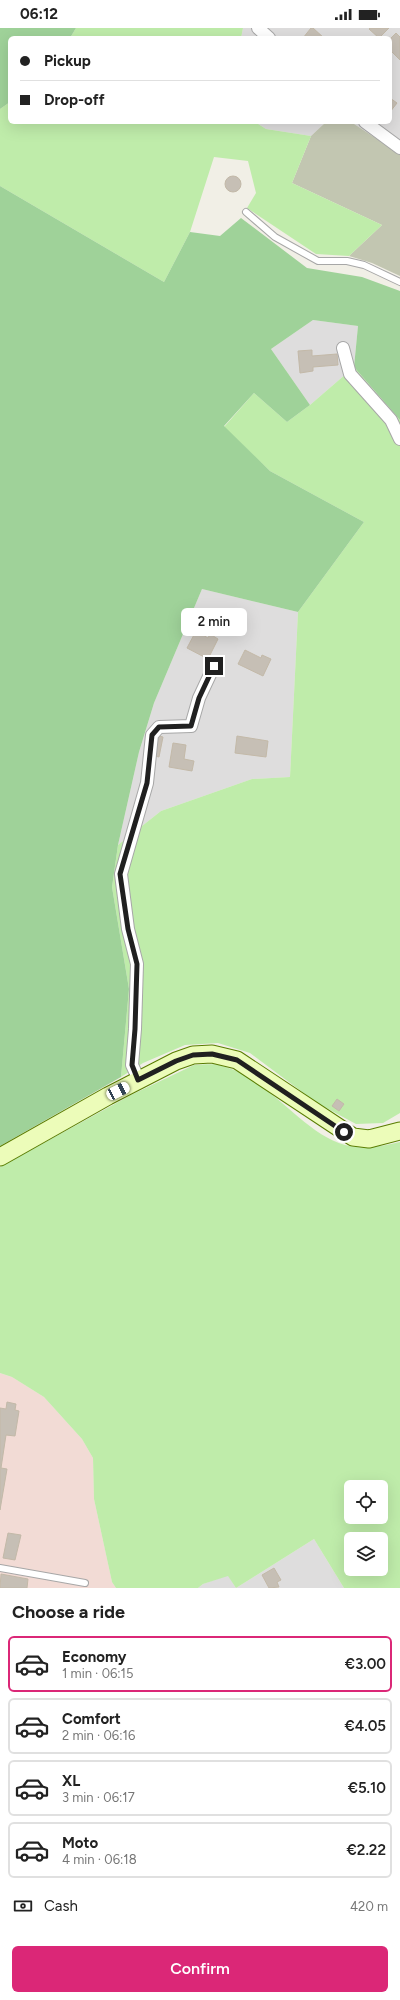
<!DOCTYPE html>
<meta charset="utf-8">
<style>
body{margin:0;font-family:Figtree,sans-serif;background:#f6f6f6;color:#222;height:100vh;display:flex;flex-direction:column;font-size:15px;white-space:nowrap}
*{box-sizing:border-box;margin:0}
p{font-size:13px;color:#767676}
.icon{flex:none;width:22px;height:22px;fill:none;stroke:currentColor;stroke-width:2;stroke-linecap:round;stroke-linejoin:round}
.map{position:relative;height:1560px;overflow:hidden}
.panel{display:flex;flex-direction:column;background:#fff;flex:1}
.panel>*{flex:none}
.hud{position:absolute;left:8px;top:8px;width:384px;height:88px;border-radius:6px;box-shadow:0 4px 16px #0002;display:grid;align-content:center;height:88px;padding:0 12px;background:#fff}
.tools{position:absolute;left:344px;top:1452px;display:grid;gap:8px}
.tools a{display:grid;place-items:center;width:44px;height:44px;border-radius:6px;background:#fff;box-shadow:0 4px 16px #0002;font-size:20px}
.end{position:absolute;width:18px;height:18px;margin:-9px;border:5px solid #202020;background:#fff;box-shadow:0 0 0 2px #fff}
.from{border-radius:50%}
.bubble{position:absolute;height:28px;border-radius:6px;background:#fff;box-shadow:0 4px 16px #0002;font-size:13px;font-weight:600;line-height:28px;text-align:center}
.car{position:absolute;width:12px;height:24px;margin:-12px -6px;border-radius:5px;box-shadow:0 0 3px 1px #0007;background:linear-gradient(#fff 24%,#345 0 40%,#fff 0 76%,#345 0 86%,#fff 0)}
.hud b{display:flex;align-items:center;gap:14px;height:38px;font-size:15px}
.hud b+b{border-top:1px solid #e0e0e0}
.hud i{width:10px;height:10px;background:#222}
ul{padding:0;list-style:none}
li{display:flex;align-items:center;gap:12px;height:56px;margin:0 8px 6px;padding:0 4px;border:2px solid #e0e0e0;border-radius:6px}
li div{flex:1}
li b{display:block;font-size:15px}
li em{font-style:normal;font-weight:600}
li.selected{border-color:#db2777}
li>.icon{width:36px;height:36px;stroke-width:1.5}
h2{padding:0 12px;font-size:18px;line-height:48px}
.pay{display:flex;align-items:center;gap:10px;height:44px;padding:0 12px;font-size:15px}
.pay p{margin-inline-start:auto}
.cta{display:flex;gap:8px;margin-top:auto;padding:8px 12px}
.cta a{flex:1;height:46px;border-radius:6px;background:#db2777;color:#fff;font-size:16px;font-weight:600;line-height:46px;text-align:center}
.status{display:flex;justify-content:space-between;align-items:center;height:28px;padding:0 20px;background:#fff;direction:ltr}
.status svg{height:11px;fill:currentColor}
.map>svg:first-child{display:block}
</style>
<div class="status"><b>06:12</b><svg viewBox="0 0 49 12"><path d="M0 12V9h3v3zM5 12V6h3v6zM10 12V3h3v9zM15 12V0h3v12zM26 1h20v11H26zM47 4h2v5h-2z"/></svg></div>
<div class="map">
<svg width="400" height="1560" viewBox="0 0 400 1560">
<rect width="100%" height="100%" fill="#f1efe6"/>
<path fill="#dedddd" d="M243 0H400V126L351 94H390V10H241Z
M255 94H326L311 108 266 101Z
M313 292 358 298 354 339 310 377 271 321Z
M202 561 298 584 290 749 252 751 161 783 118 817 139 724 154 675Z
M314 1511 344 1560H198L203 1556 228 1547 236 1560Z"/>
<path fill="#f2dbd5" d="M0 1345 12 1349 44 1369 82 1411 93 1430 94 1471 112 1554 116 1560H0Z"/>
<path fill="#c2c6b1" d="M326 94H351L400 126V248L372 235 349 228 382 197 292 155 311 108Z"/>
<path fill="#bfecaa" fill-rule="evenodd" d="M76 0H243L241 10H70Z
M10 74V94H255L266 101 311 108 292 155 382 197 349 228 316 226 247 180 256 165 248 133 214 129 190 204 164 254 0 158V81Z
M354 339 400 392V1085L383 1095 356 1096 317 1075 250 1025 218 1015 185 1017 143 1035 121 1049 129 961 112 859 118 817 161 783 252 751 290 749 298 584 364 494 270 443 224 399 254 365 287 394 310 377Z
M194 1037C203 1037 214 1035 222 1038 268 1049 302 1105 345 1117 364 1122 382 1118 400 1114V1560H344L314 1511 236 1560 228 1548 203 1556 198 1560H116L112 1554 94 1471 93 1430 82 1411 44 1369 12 1349 0 1345V1139L131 1067ZM351 1459H381V1489H351ZM351 1511H381V1541H351Z"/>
<path fill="#9fd299" d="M0 0H76L70 10H10V74L0 81Z
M0 158 164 254 190 204 220 208 241 190 307 240 362 249 400 263V392L354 339 358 298 313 292 271 321 310 377 287 394 254 365 224 398 270 443 364 494 298 584 202 561 154 675 139 724 118 817 112 859 129 961 121 1049 0 1118Z"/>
<path fill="#c6bfb5" stroke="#c3b9a8" d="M311 0H313L324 10H303Z
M370 0H389L379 10 369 1Z
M396 5 400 9V32L390 22V11Z
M390 70 397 75 390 84Z
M225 156a8 8 0 1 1 16 0a8 8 0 1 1-16 0Z
M312 322V328L337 326 338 337 313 339V343L300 345 298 323Z
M196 603 208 610 210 606 218 611 208 631 187 620Z
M245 622 261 630 262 627 271 631 263 648 238 636Z
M156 707 163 709 159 729 151 727Z
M237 708 268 713 266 729 235 725Z
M173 715 186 717 184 731 194 733 192 743 169 739Z
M337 1071 344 1076 339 1083 332 1078Z
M7 1374 16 1376 15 1382 19 1383 15 1408 6 1407 1 1440 7 1441 0 1482V1380L6 1381Z
M8 1505 21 1507 15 1532 3 1530Z
M274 1540 281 1552 277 1554 279 1559 269 1560 262 1547Z
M1 1546 28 1551 27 1560H0Z"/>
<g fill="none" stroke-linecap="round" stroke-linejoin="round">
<g stroke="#a7a7a7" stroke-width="8">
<path id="lane" d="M246 184 275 209 318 233H347L364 237 400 254
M0 1540 85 1555"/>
</g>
<g stroke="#a7a7a7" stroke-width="14">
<path id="street" d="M258 0 269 10
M365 94 400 120
M343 320 350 346 391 392 400 411
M139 1052 132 1037 135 1001 137 936 128 901 121 846 147 755 152 707 159 699 191 698 199 670 214 638"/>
</g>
<g stroke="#597d01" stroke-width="19">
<path id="secondary" d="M0 1129 108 1068 176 1033 193 1027 212 1026 237 1032 353 1109 369 1111 400 1103"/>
</g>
<use href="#lane" stroke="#fff" stroke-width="6"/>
<use href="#street" stroke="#fff" stroke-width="12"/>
<use href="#secondary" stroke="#ecfcb9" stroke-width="17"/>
</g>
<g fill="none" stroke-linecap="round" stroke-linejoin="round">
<path stroke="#202020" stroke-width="5" d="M214 638 199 670 191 698 159 699 152 707 147 755 120 846 128 901 137 936 135 1001 132 1037 138 1052 176 1033 193 1027 212 1026 237 1032 344 1104"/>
</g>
</svg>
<div class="tools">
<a><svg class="icon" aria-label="locate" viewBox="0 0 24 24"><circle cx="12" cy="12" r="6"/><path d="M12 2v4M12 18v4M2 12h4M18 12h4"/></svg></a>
<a><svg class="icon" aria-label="layers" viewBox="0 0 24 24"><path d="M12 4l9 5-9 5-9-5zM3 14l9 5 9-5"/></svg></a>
</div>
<i class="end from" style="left:344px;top:1104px"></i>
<i class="end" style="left:214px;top:638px"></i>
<div class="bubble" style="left:181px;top:580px;width:66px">2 min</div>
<i class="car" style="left:118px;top:1063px;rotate:63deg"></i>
<div class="hud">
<b><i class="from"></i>Pickup</b>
<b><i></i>Drop-off</b>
</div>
</div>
<section class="panel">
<h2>Choose a ride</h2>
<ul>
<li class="selected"><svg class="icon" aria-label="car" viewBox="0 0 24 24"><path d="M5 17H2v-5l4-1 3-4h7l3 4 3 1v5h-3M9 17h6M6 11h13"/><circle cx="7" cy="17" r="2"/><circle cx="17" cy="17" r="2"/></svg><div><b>Economy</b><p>1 min · 06:15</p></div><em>€3.00</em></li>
<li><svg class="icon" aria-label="car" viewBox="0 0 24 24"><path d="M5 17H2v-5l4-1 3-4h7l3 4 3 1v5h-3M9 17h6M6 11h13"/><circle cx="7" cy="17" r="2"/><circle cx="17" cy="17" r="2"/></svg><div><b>Comfort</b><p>2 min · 06:16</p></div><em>€4.05</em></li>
<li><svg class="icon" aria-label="car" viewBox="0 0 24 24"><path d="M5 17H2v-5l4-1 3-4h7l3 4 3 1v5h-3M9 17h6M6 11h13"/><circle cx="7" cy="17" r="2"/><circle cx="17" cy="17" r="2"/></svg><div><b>XL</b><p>3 min · 06:17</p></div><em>€5.10</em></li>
<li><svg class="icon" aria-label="car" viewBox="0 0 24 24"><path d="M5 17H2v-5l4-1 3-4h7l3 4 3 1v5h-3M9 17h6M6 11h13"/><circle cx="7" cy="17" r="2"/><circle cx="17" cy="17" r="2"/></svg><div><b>Moto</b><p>4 min · 06:18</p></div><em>€2.22</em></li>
</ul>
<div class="pay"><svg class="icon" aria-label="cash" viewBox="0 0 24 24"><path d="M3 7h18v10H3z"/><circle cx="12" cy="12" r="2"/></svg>Cash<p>420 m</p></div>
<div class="cta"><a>Confirm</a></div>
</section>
